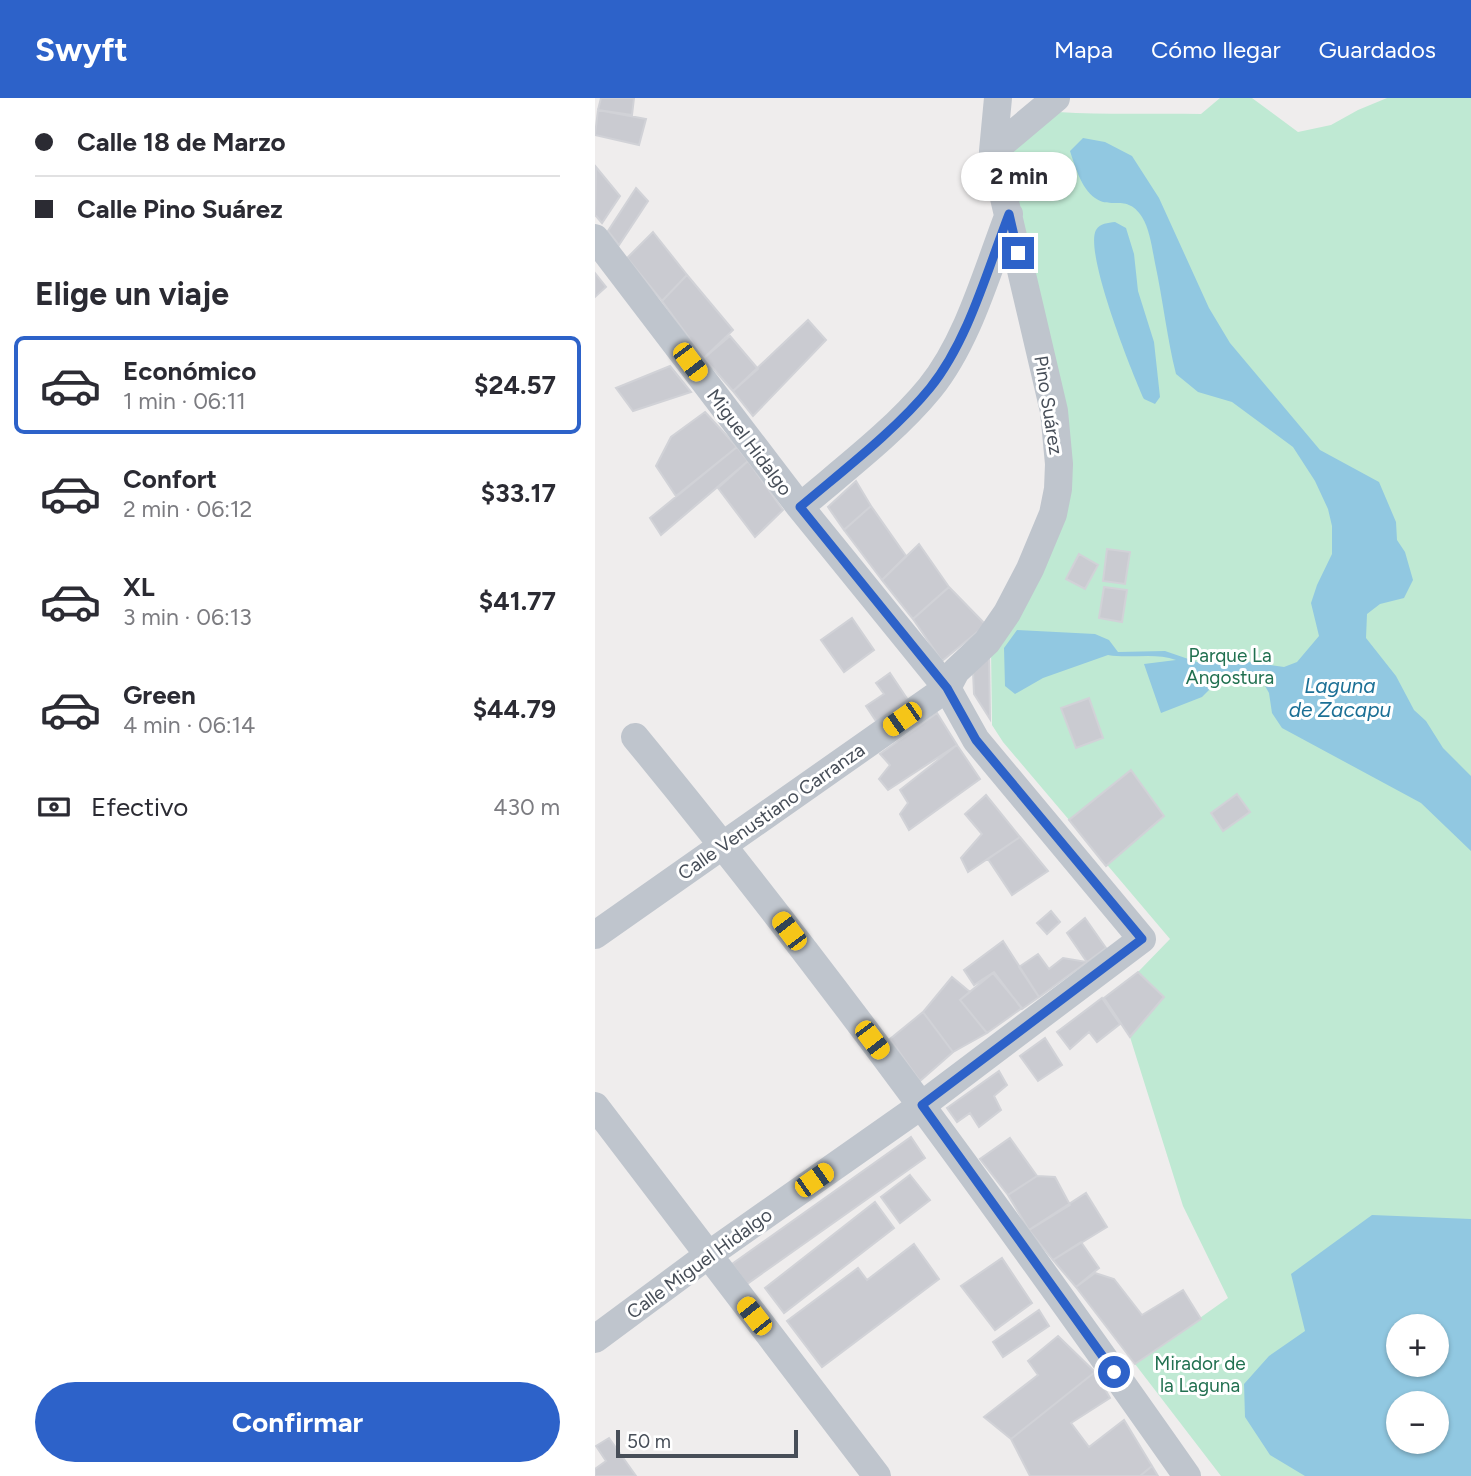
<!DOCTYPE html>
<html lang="es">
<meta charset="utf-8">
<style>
body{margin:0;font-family:Figtree,sans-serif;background:#f2f2f3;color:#2b2b33;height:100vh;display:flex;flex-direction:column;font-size:26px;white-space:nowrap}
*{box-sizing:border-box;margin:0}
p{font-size:23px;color:#7c7c81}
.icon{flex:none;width:38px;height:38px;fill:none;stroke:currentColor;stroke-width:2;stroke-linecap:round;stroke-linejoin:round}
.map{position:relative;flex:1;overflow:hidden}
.details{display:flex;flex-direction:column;background:#fff;width:595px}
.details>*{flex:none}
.hud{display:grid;align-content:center;height:154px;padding:0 35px;background:#fff}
.buttons{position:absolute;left:791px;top:1216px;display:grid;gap:14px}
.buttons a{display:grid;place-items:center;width:63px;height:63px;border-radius:50%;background:#fff;box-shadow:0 2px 5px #0004;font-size:35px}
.scale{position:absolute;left:21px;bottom:18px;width:182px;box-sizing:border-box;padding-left:7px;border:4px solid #474e58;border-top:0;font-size:19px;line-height:24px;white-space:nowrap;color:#474e58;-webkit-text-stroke:5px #fff;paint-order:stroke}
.end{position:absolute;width:32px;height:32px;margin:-16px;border:9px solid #2d62c9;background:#fff;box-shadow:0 0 0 4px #fff}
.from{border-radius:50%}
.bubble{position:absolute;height:49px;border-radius:24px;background:#fff;box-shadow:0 2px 5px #0004;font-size:23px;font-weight:700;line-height:49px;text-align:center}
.car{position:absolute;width:21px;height:42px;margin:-21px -10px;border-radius:9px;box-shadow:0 0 5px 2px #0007;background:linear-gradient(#f5c518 24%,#345 0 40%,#f5c518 0 76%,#345 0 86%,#f5c518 0)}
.hud b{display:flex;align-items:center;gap:24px;height:66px;font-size:26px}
.hud b+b{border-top:2px solid #e1e1e2}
.hud i{width:18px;height:18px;background:#2b2b33}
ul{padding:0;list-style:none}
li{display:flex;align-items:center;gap:21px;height:98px;margin:0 14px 10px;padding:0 21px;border:4px solid transparent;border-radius:10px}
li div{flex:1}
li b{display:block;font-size:26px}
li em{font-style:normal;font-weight:700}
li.current{border-color:#2d62c9}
li>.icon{width:63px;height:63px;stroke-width:1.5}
h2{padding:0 35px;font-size:32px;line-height:84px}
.pay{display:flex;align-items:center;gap:18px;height:77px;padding:0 35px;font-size:26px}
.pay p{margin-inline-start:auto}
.action{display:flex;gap:14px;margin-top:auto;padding:14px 35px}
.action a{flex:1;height:80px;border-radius:42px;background:#2d62c9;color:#fff;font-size:28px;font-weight:700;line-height:80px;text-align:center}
header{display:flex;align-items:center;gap:42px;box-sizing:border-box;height:98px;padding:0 35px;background:#2d62c9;color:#fff}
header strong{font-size:33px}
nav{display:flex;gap:38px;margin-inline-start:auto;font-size:24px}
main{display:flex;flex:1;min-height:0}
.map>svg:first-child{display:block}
</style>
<header>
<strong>Swyft</strong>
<nav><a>Mapa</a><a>Cómo llegar</a><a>Guardados</a></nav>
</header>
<main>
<section class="details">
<div class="hud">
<b><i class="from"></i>Calle 18 de Marzo</b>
<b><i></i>Calle Pino Suárez</b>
</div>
<h2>Elige un viaje</h2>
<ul>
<li class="current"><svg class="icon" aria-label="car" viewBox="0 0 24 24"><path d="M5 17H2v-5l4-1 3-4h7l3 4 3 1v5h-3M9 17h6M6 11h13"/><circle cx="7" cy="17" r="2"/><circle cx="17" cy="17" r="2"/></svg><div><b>Económico</b><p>1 min · 06:11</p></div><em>$24.57</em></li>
<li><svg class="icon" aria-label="car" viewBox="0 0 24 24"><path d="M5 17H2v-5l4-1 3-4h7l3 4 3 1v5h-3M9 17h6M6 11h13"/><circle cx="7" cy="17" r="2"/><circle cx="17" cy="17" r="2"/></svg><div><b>Confort</b><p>2 min · 06:12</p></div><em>$33.17</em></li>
<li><svg class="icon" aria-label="car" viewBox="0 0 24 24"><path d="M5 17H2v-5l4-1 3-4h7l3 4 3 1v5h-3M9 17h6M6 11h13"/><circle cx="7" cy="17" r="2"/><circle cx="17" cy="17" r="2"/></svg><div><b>XL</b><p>3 min · 06:13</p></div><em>$41.77</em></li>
<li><svg class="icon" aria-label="car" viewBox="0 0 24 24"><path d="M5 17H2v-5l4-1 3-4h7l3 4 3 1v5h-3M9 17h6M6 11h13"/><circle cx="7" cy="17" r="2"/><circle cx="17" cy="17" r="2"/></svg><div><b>Green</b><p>4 min · 06:14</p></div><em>$44.79</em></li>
</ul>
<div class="pay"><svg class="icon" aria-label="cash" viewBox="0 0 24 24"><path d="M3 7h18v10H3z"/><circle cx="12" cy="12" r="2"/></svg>Efectivo<p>430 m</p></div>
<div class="action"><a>Confirmar</a></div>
</section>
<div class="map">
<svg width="876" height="1378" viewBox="0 0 876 1378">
<rect width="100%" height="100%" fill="#efeded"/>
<path fill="#bfe9d3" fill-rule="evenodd" d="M625 0H657L703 34 736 27 763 12 792 0H876V1378H626L540 1266 633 1200 588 1108 535 939 569 899 543 874 575 841 408 644 397 627 396 551 465 390 402 63 463 14C511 17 558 15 606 16ZM803 1228H842V1267H803ZM803 1306H842V1344H803Z"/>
<path fill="#91c8e1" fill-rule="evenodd" d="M488 40 510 44 537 58 564 100 614 210 635 245 725 352 784 384 801 424 802 442 810 454 818 482 809 500 785 506 772 516 771 540 801 578 819 612 831 623 848 650 876 678V753L826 705 687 630 677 615 674 595 665 579 652 575 626 580 607 599 566 615 549 566 581 562C560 554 535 561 513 557L448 580 420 596 410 588 409 550 422 532 500 536 514 542 523 554 570 553 602 564H654L689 569 702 564 724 538 716 505 722 487 737 456V428L733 411 720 383 698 349 637 304 603 294 581 276C572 240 568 202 560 165 557 150 555 132 547 119 532 95 516 112 500 100 486 90 480 68 475 53Z
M520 124 531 130 539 156 543 193 559 244 565 299 560 306 549 301C537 275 489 154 501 132 505 125 513 125 520 124Z
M777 1117 876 1121V1378H710L675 1357 650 1319 649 1286 674 1258 710 1233 696 1176ZM803 1228H842V1267H803ZM803 1306H842V1344H803Z"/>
<path fill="#cacbd1" stroke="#d1d2d7" stroke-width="2" d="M6 0H39L37 17 3 12Z
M3 12 51 21 44 47 0 37Z
M1 69 25 98 7 125 0 117Z
M41 90 53 103 24 147 13 133Z
M58 134 92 177 67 203 32 160Z
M0 175 11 189 0 199Z
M92 177 138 232 109 260 67 203Z
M213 222 231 242 158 318 138 293Z
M135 238 163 271 138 293 109 260Z
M75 268 96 294 38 313 21 290Z
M110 314 142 349 81 398 61 368 76 339Z
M142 349 153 363 66 437 55 420Z
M153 363 188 412 160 439 123 390Z
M261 383 276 408 249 432 233 409Z
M276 408 311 458 287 482 249 432Z
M324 446 354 489 318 521 287 482Z
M512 451 535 454 530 486 508 483Z
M484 456 503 467 490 491 471 481Z
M354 489 391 527 347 563 318 521Z
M509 489 532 492 527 524 504 520Z
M257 520 279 552 249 574 226 542Z
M394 551 395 621 379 596 378 573Z
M295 575 315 605 283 626 271 608 289 596 281 585Z
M494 600 508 640 481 650 466 610Z
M342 615 362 647 293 692 284 681 295 667 285 656Z
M362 647 385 681 314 732 305 716 313 705 305 692Z
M536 672 569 718 511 768 474 722Z
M642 696 655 714 628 733 616 715Z
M391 697 425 739 373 774 366 760 387 736 370 716Z
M425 739 453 773 417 797 393 761Z
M456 813 465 824 452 836 442 825Z
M490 820 511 850 492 864 472 835Z
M408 843 444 899 427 911 399 874 379 887 369 872Z
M443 856 454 871 468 860 492 864 444 899 424 869Z
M543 874 569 899 535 939 509 900Z
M398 875 427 910 392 935 365 902Z
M357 879 375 894 365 902 392 935 358 954 328 914Z
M507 900 525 926 502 944 494 934 475 951 462 934Z
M328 914 358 954 325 983 295 941Z
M450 940 467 967 443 983 425 958Z
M404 973 412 987 399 998 406 1012 384 1029 375 1015 362 1024 352 1010Z
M316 1039 330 1060 152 1186 137 1166Z
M415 1040 442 1078 413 1097 385 1061Z
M315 1077 335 1102 305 1125 286 1099Z
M442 1078 460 1079 475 1107 434 1132 413 1097Z
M491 1095 512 1129 458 1162 434 1132Z
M280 1104 299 1130 189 1215 170 1190Z
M486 1144 504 1170 481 1189 458 1162Z
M319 1146 344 1181 227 1269 192 1223 263 1170 272 1182Z
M407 1160 437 1205 400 1232 366 1188Z
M500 1175 519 1181 547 1217 588 1192 606 1221 540 1266 481 1189Z
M444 1212 454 1228 408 1259 398 1244Z
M463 1238 500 1274 416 1341 389 1319 443 1277 433 1263Z
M500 1274 515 1300 476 1325 494 1349 529 1322 557 1368 545 1378H435L416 1341Z
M14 1340 41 1378H0V1371L11 1363 1 1348Z
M557 1368 563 1378H545Z"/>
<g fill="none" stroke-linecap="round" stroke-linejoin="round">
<path stroke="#bfc5cd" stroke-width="28" d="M398 53 461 0
M0 140 205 409 352 590 381 642 547 841 327 1007 112 1158 0 1241
M205 409C247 373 300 333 335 290 373 243 392 173 414 116
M40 639C235 876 415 1126 592 1378
M0 837 352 590 361 573 392 544 412 515 435 471 458 416 463 391 464 366 459 313 398 53 403 0
M0 1008 282 1378"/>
</g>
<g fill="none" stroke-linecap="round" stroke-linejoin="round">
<path stroke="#2d62c9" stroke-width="9" d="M423 155 414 116C392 173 373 243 335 290 301 332 246 374 205 409L352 590 381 642 547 841 327 1007 519 1274"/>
</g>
<g text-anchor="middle" stroke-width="6" stroke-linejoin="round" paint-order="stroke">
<g font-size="19" fill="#474e58" stroke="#fff">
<text transform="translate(454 307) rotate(81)" y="7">Pino Suárez</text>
<text transform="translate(155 344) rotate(53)" y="7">Miguel Hidalgo</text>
<text transform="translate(176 713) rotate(-35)" y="7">Calle Venustiano Carranza</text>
<text transform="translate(104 1165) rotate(-36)" y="7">Calle Miguel Hidalgo</text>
</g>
<g font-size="19" fill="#217050" stroke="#fff">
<text x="635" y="564">Parque La<tspan x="635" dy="22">Angostura</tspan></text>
<text x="605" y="1272">Mirador de<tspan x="605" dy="22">la Laguna</tspan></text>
</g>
<g font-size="21" font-style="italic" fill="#1c7096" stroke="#fff">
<text x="745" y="595">Laguna<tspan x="745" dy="24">de Zacapu</tspan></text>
</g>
</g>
</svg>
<div class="buttons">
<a>+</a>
<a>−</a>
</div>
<div class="scale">50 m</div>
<i class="end from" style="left:519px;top:1274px"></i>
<i class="end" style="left:423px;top:155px"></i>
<div class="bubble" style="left:366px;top:54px;width:116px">2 min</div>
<i class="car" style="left:95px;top:264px;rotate:143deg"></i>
<i class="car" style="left:307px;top:621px;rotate:235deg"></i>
<i class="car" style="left:194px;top:833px;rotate:323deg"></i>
<i class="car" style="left:277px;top:942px;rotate:143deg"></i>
<i class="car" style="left:219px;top:1082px;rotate:55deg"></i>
<i class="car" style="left:159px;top:1218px;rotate:322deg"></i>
</div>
</main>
